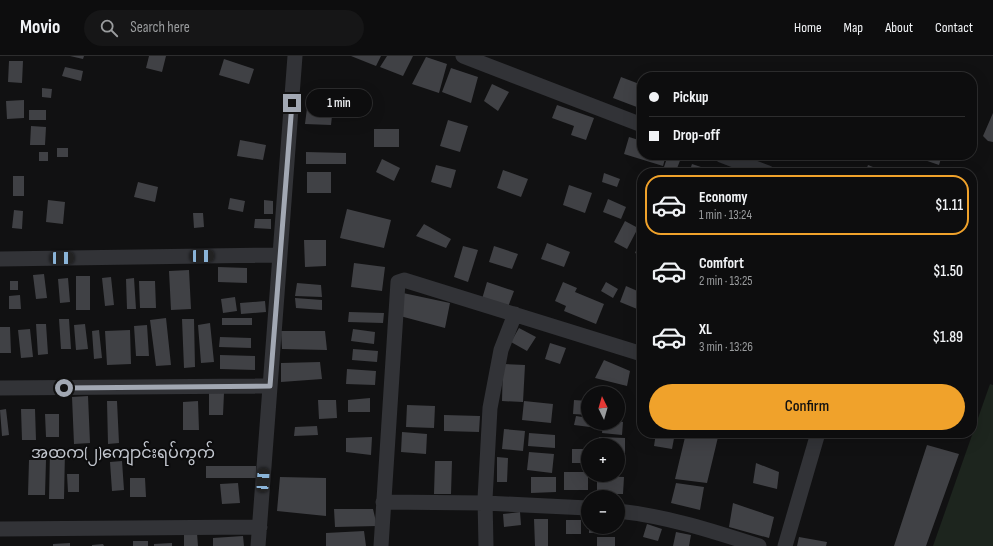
<!DOCTYPE html>
<meta charset="utf-8">
<style>
body{margin:0;font-family:"Sofia Sans Condensed","Noto Sans Myanmar",sans-serif;background:#161617;color:#f1f3f6;height:100vh;display:flex;flex-direction:column;font-size:15px;white-space:nowrap}
*{box-sizing:border-box;margin:0}
p{font-size:13px;color:#9a9c9e}
.icon{flex:none;width:22px;height:22px;fill:none;stroke:currentColor;stroke-width:2;stroke-linecap:round;stroke-linejoin:round}
.map{position:relative;flex:1;overflow:hidden}
.side{position:absolute;left:637px;top:112px;width:340px;height:270px;display:flex;flex-direction:column;background:#0d0d0e;border-radius:16px;box-shadow:0 4px 16px #0002,0 0 0 1px #2d2d2e}
.side>*{flex:none}
.top-card{position:absolute;left:637px;top:16px;width:340px;height:88px;border-radius:16px;box-shadow:0 4px 16px #0002,0 0 0 1px #2d2d2e;display:grid;align-content:center;height:88px;padding:0 12px;background:#0d0d0e}
.needle{width:26px;rotate:355deg}
.controls{position:absolute;left:581px;top:330px;display:grid;gap:8px}
.controls a{display:grid;place-items:center;width:44px;height:44px;border-radius:50%;background:#0d0d0e;box-shadow:0 4px 16px #0002,0 0 0 1px #2d2d2e;font-size:20px}
.end{position:absolute;width:18px;height:18px;margin:-9px;border:5px solid #a2a8b3;background:#111;box-shadow:0 0 0 2px #111}
.from{border-radius:50%}
.bubble{position:absolute;height:28px;border-radius:14px;background:#0d0d0e;box-shadow:0 4px 16px #0002,0 0 0 1px #2d2d2e;font-size:13px;font-weight:600;line-height:28px;text-align:center}
.car{position:absolute;width:12px;height:24px;margin:-12px -6px;border-radius:5px;box-shadow:0 0 3px 1px #0007;background:linear-gradient(#222 24%,#8ab4d8 0 40%,#222 0 76%,#8ab4d8 0 86%,#222 0)}
.top-card b{display:flex;align-items:center;gap:14px;height:38px;font-size:15px}
.top-card b+b{border-top:1px solid #2d2d2e}
.top-card i{width:10px;height:10px;background:#f1f3f6}
ul{padding:7px 0 0;list-style:none}
li{display:flex;align-items:center;gap:12px;height:60px;margin:0 8px 6px;padding:0 4px;border:2px solid transparent;border-radius:16px}
li div{flex:1}
li b{display:block;font-size:15px}
li em{font-style:normal;font-weight:600}
li.current{border-color:#f0a22b}
li>.icon{width:36px;height:36px;stroke-width:1.5}
.primary-button{display:flex;gap:8px;margin-top:auto;padding:8px 12px}
.primary-button a{flex:1;height:46px;border-radius:24px;background:#f0a22b;color:#111;font-size:16px;font-weight:600;line-height:46px;text-align:center}
header{display:flex;align-items:center;gap:24px;box-sizing:border-box;height:56px;padding:0 20px;background:#0d0d0e;border-bottom:1px solid #2d2d2e}
header strong{font-size:19px}
nav{display:flex;gap:22px;margin-inline-start:auto;font-size:14px}
.search{width:280px;height:36px;background:#161617;display:flex;align-items:center;gap:10px;box-sizing:border-box;padding:0 14px;border-radius:22px;color:#9a9c9e;font-size:15px}
.map>svg:first-child{display:block}
</style>
<header>
<strong>Movio</strong>
<div class="search"><svg class="icon" aria-label="search" viewBox="0 0 24 24"><circle cx="10" cy="10" r="6"/><path d="M15 15l6 6"/></svg>Search here</div>
<nav><a>Home</a><a>Map</a><a>About</a><a>Contact</a></nav>
</header>
<div class="map">
<svg width="993" height="490" viewBox="0 0 993 490">
<rect width="100%" height="100%" fill="#111112"/>
<path fill="#1d251e" d="M990 328 993 329V490H933Z"/>
<path fill="#404145" d="M70 0H84L83 3Z
M149 0H166L162 16 146 12Z
M351 0H381L376 10Z
M387 0H413L403 20 380 11Z
M426 1 447 8 439 37 412 28Z
M224 3 254 13 249 28 219 19Z
M9 5H23L22 27 8 26Z
M65 11 83 15 81 25 62 20Z
M451 12 478 21 471 47 442 36Z
M621 21 642 29V53L613 42Z
M492 28 509 36 498 55 484 45Z
M42 32 52 33 51 42 42 41Z
M24 44V62L7 63 6 45Z
M557 49 594 62 586 84 571 79 574 70 552 62Z
M333 51 331 69 305 68 307 52Z
M29 54H46V64H29Z
M993 57V86L988 85 983 80Z
M448 64 468 70 460 96 440 90Z
M31 70 46 71 45 89H30Z
M374 73H399V91H374Z
M629 81 642 85V99H666L663 110 624 98Z
M240 84 266 89 263 104 237 100Z
M57 92H68V101H57Z
M39 96H48V105H39Z
M306 96 346 97V108H306Z
M668 99 681 102 676 115 664 111Z
M910 99H942L939 109Z
M382 103 400 112 394 125 376 116Z
M692 108 710 114 708 117H689Z
M436 109 456 114 451 132 431 126Z
M868 109 888 117H865Z
M725 112 739 117H723Z
M503 114 528 123 521 141 497 132Z
M307 116H331V137H307Z
M604 117 620 123 617 131 602 126Z
M13 120H24V140H13Z
M138 126 158 131 155 146 134 141Z
M569 129 592 137 585 157 563 149Z
M230 142 245 145 243 156 228 153Z
M608 143 626 151 621 163 603 156Z
M48 144 65 146 63 168 46 166Z
M264 144 273 145V158H264Z
M347 153 391 164 384 192 340 182Z
M14 154 23 155 22 173 12 172Z
M193 157H203L204 171 194 172Z
M255 163H271V173L254 172Z
M625 165 638 172 627 193 614 186Z
M424 168 451 183 446 192 416 180Z
M642 180V200L635 197Z
M304 184H326V210L305 211Z
M547 187 570 196 564 211 541 203Z
M463 190 478 194 468 226 454 221Z
M494 190 518 198 512 213 489 206Z
M354 207 385 211 382 235 351 231Z
M218 211 247 212V227L218 226Z
M189 214 191 253 171 254 169 215Z
M44 218 47 242 36 243 33 219Z
M76 220H90V254H76Z
M111 221 114 249 105 250 102 222Z
M68 222 70 246 60 247 58 223Z
M134 222 136 253H127L126 223Z
M10 225H18V234H10Z
M139 225H155L156 252H140Z
M487 226 514 235 508 251 482 243Z
M563 226 577 232 575 236 604 248 596 268 564 255 566 250 555 245Z
M606 226 618 233 613 242 601 235Z
M297 227 321 229 322 241 295 240Z
M626 230 642 237V255L620 246Z
M403 237 450 247 445 272 400 260Z
M20 239 21 253H9V240Z
M235 241 237 255 223 257 221 243Z
M295 242 322 244V254L296 252Z
M265 245 266 256 241 258 240 247Z
M349 256 384 257 383 267 348 266Z
M166 262 171 309 156 310 150 264Z
M222 262H252V269H222Z
M59 263H69L71 293H61Z
M182 263H194L195 311 184 312Z
M210 267 214 306 201 307 198 269Z
M36 268H46L48 298 38 299Z
M85 268 88 293 76 294 74 269Z
M147 269 149 300H136L134 270Z
M0 271H10L11 297H0Z
M519 272 536 281 527 295 511 286Z
M30 273 33 301 21 302 18 274Z
M353 273 375 276 374 288 351 285Z
M99 274 102 302 94 303 92 275Z
M130 274 131 308 107 309 105 275Z
M281 275H325L327 294 282 293Z
M220 281 251 282V292L219 291Z
M550 287 566 292 560 308 545 303Z
M353 293 378 295 377 306 352 304Z
M220 299 255 300V314L220 313Z
M604 304 630 315 627 330 595 322Z
M320 306 322 323 281 326V307Z
M503 308 525 309 523 346 502 345Z
M347 313 376 315 375 329 346 328Z
M209 336 224 337 223 359H209Z
M88 340 90 387 74 388 72 341Z
M370 342V356H348V344Z
M318 344H336L337 362 319 363Z
M574 344 588 345V359L573 358Z
M107 345H117L119 387 108 388Z
M198 345 199 374H183V346Z
M524 345 553 348 551 367 522 364Z
M407 349 435 350 434 372 406 371Z
M6 353 9 379 2 380 0 354Z
M21 353H35L36 384H22Z
M45 358H59V381H46Z
M444 359 480 360 479 376 444 375Z
M576 360 588 362V367H599L598 372 574 369Z
M618 365 623 366 622 379 602 377 603 367H618Z
M317 370 318 379 294 380 295 371Z
M504 373 525 375 523 395 502 393Z
M402 376 427 378 426 398 401 396Z
M529 377 555 379V392L528 390Z
M656 377H675L672 393 654 390Z
M686 377H719L707 427 675 423Z
M372 381 371 399 346 396V382Z
M599 381 625 382V397H618V389H599Z
M927 389 959 398 926 490H894Z
M572 393H588V407H572Z
M50 394 65 395 64 443H49Z
M529 396 554 398 552 417 527 414Z
M497 401 508 402 507 426H497Z
M29 404H46L45 439H28Z
M122 405 124 434 112 435 110 406Z
M435 405H452L451 438H434Z
M756 407 779 416 777 433 753 427Z
M206 410H256V422H206Z
M564 416H588V434H564Z
M67 418H79V436H68Z
M597 420 624 421 623 438H597Z
M280 421 326 422V460L277 455Z
M531 421H556V436L531 437Z
M130 422H145L146 441H130Z
M238 427 240 447 222 448 220 428Z
M676 427 704 431 700 454 671 447Z
M733 447 774 461 769 482 729 471Z
M334 453H373L377 470 335 471Z
M520 456 521 469 504 471 503 458Z
M534 463H548V490H535Z
M566 464H581V478H566Z
M647 468 662 473 658 485 643 481Z
M589 471H615V476L589 477Z
M364 475 366 490H326V477Z
M676 476 691 479 689 490H673Z
M184 477H197L198 490H184Z
M243 480 244 490H213V482Z
M597 481H615V490H597Z
M799 481 827 486 826 490H797Z
M133 485H148V490H133Z
M70 487V490H53V488Z
M172 487V490H154V488Z
M103 488 104 490H92V489Z"/>
<g fill="none" stroke-linecap="round" stroke-linejoin="round">
<path stroke="#323337" stroke-width="15" d="M463 0 642 69
M721 99 768 117
M0 203 280 199
M0 332 270 330
M383 446 485 447 588 452
M618 455C666 460 713 475 759 490
M0 473 260 471
M258 490 295 0
M381 490 398 226 404 224 642 298
M486 490 485 443 490 352 501 294 515 258
M785 490 818 377"/>
</g>
<g fill="none" stroke-linecap="round" stroke-linejoin="round">
<path stroke="#a2a8b3" stroke-width="5" d="M64 332 270 330 292 47"/>
</g>
<g text-anchor="middle" stroke-width="4" stroke-linejoin="round" paint-order="stroke">
<g font-size="16" fill="#c3c7cf" stroke="#0c0c0d">
<text x="123" y="402">အထက(၂)ကျောင်းရပ်ကွက်</text>
</g>
</g>
</svg>
<div class="controls">
<a><svg class="needle" viewBox="-14 -14 28 28"><path d="M0-13l5 13h-10z" fill="#e53935"/><path d="M0 13l5-13h-10z" fill="#9a9c9e"/></svg></a>
<a>+</a>
<a>−</a>
</div>
<i class="end from" style="left:64px;top:332px"></i>
<i class="end" style="left:292px;top:47px"></i>
<div class="bubble" style="left:306px;top:33px;width:66px">1 min</div>
<i class="car" style="left:202px;top:200px;rotate:89deg"></i>
<i class="car" style="left:62px;top:202px;rotate:89deg"></i>
<i class="car" style="left:263px;top:424px;rotate:4deg"></i>
<div class="top-card">
<b><i class="from"></i>Pickup</b>
<b><i></i>Drop-off</b>
</div>
<section class="side">
<ul>
<li class="current"><svg class="icon" aria-label="car" viewBox="0 0 24 24"><path d="M5 17H2v-5l4-1 3-4h7l3 4 3 1v5h-3M9 17h6M6 11h13"/><circle cx="7" cy="17" r="2"/><circle cx="17" cy="17" r="2"/></svg><div><b>Economy</b><p>1 min · 13:24</p></div><em>$1.11</em></li>
<li><svg class="icon" aria-label="car" viewBox="0 0 24 24"><path d="M5 17H2v-5l4-1 3-4h7l3 4 3 1v5h-3M9 17h6M6 11h13"/><circle cx="7" cy="17" r="2"/><circle cx="17" cy="17" r="2"/></svg><div><b>Comfort</b><p>2 min · 13:25</p></div><em>$1.50</em></li>
<li><svg class="icon" aria-label="car" viewBox="0 0 24 24"><path d="M5 17H2v-5l4-1 3-4h7l3 4 3 1v5h-3M9 17h6M6 11h13"/><circle cx="7" cy="17" r="2"/><circle cx="17" cy="17" r="2"/></svg><div><b>XL</b><p>3 min · 13:26</p></div><em>$1.89</em></li>
</ul>
<div class="primary-button"><a>Confirm</a></div>
</section>
</div>
